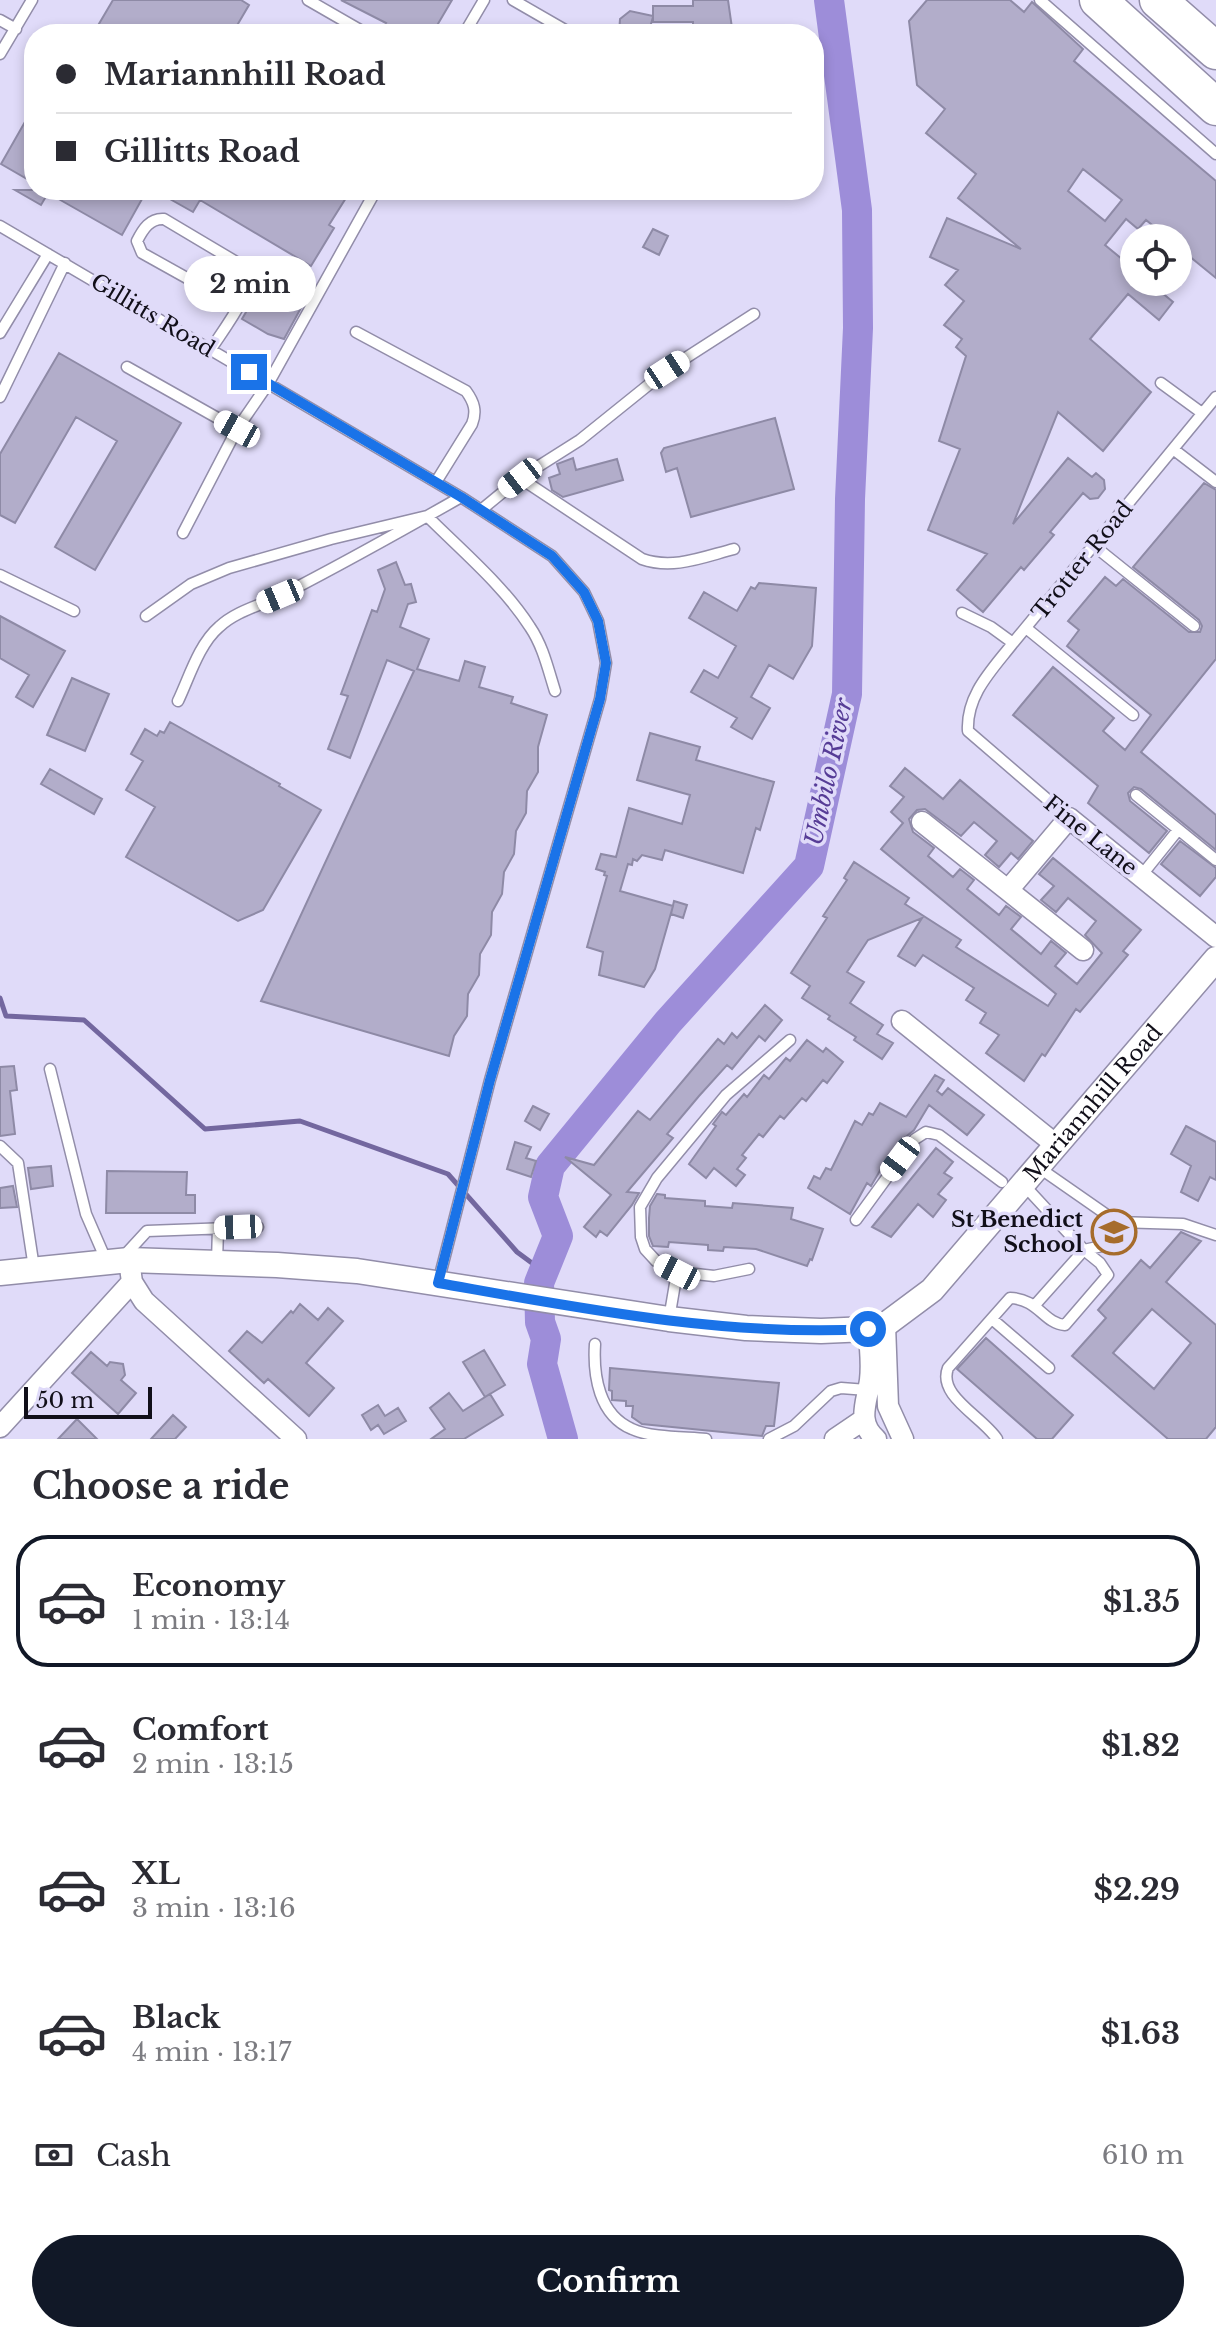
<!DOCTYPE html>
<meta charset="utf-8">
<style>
body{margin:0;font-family:"Libre Baskerville",serif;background:#f7f7f7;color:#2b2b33;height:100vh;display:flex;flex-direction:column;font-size:30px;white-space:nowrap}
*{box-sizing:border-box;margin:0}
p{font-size:26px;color:#7c7c81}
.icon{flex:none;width:44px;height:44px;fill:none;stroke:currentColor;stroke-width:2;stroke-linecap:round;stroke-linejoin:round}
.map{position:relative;height:1439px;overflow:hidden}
.panel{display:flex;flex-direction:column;background:#fff;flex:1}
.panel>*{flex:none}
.top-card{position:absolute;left:24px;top:24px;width:800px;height:176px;border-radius:32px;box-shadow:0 4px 12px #0003;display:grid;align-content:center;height:176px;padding:0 32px;background:#fff}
.buttons{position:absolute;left:1120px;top:224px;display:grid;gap:16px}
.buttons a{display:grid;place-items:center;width:72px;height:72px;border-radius:50%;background:#fff;box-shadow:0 4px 12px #0003;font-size:40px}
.scale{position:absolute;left:24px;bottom:20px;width:128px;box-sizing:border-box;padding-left:8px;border:4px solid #110f19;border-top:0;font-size:22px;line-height:28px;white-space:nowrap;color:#110f19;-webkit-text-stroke:6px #e0dbf9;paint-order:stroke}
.end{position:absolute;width:36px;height:36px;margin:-18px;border:10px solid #1a73e8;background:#fff;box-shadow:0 0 0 4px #fff}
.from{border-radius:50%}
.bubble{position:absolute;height:56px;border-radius:28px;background:#fff;box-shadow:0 4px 12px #0003;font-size:26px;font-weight:700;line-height:56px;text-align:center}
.car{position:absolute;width:24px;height:48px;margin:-24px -12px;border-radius:10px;box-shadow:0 0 6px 2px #0007;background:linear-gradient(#fff 24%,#345 0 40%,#fff 0 76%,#345 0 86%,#fff 0)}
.top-card b{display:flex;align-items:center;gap:28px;height:76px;font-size:30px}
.top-card b+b{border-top:2px solid #e1e1e2}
.top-card i{width:20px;height:20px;background:#2b2b33}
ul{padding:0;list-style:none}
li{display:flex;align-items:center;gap:24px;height:132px;margin:0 16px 12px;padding:0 16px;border:4px solid transparent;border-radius:32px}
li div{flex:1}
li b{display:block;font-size:30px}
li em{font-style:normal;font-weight:700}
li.active{border-color:#111827}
li>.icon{width:72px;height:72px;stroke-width:1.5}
h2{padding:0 32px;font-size:36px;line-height:96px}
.pay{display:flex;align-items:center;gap:20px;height:88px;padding:0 32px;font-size:30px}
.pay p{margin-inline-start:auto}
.action{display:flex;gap:16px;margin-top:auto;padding:16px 32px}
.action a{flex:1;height:92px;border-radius:48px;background:#111827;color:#fff;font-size:32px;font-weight:700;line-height:92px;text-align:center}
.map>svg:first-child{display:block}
</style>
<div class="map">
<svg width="1216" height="1439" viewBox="0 0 1216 1439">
<rect width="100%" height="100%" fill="#e0dbf9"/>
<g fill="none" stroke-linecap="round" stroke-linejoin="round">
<path stroke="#73679f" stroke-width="5" d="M0 998 6 1016 84 1020 205 1129 300 1121 448 1174 517 1252 536 1266 539 1283"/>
<path stroke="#9d8dd9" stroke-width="30" d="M563 1439 542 1364 546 1339 540 1322 539 1283 558 1236 543 1197 550 1166 668 1022 809 866 847 694 850 499 858 328 857 210 829 0"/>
</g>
<path fill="#b2adca" stroke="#8e8aa6" stroke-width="2" fill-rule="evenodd" d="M113 0H241L249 5 232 34H93Z
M341 0H452L432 34H398L384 26 386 23Z
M693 0H728L732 28H693V22H653V17L648 34H619L620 19 630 11 653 16V6H693Z
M927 0H1010L1024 12 1032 2 1083 49 1074 61 1216 181V278L1178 247V238H1168L1146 220 1138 229 1126 219 1105 245 1134 269V282H1149L1173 302 1159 320 1128 294 1090 339 1151 392 1103 451 1058 412 1013 524 1068 458 1092 477 1096 473 1104 480 1105 489 1098 498 1090 499 1083 493 1050 532 1054 535 1024 570 1021 567 983 612 957 590 987 554 928 530 960 449 939 441 966 356 956 347 962 339 944 325 964 301 945 285 958 270 930 257 947 218 1021 249 958 198 976 174 926 133 945 109 917 85 909 21ZM1083 169 1122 200 1105 221 1068 191Z
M34 106V183L1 164Z
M15 190H147L122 235 48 193 41 205Z
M154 190H351L329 225 334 228 311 266 200 200 193 212Z
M653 229 668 236 659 255 643 247Z
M269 273 295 289 293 291 300 295 296 302 302 306 284 339 268 334 242 319Z
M59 353 181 423 95 570 55 547 117 441 76 417 15 523 0 515V454Z
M775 418 794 489 691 517 677 468 666 472 661 453 664 448Z
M573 458 576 470 617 459 623 480 563 497 552 490 549 478 560 474 557 464Z
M1204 483 1216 490V659L1141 752 1216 815V850L1141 789 1134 787 1128 793 1130 801 1167 831 1149 853 1088 803 1098 786 1013 715 1053 667 1114 718 1103 731 1125 750 1151 715 1067 646 1079 630 1068 621 1105 577 1116 586 1123 579 1189 632H1200L1202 626 1199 620 1133 567Z
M396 562 405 585 411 584 416 602 408 604 400 627 429 639 417 669 459 681 465 661 485 667 479 687 513 697 511 703 547 715 538 747V772L527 791 526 813 516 831 514 854 504 872 502 894 492 912 491 935 480 954 479 975 468 994 467 1016 454 1036 449 1056 261 1001 414 671 387 660 350 758 328 749 348 696 341 694 372 610 377 612 385 589 378 570Z
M759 583 816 588 812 646 793 679 769 665 751 697 770 708 752 739 731 727 737 718 691 692 704 670 718 678 736 646 689 618 704 592 737 611 751 587 755 589Z
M0 616 65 651 33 707 16 697 29 675 0 658Z
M72 678 109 694 85 751 47 735Z
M170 722 280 784 279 786 321 810 263 910 238 921 126 857 155 807 126 790 143 761 131 754 145 729 157 736 160 731 164 733Z
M650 733 700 747 696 760 774 782 760 830 756 828 743 873 665 850 662 860 642 855 637 861 633 859 632 865 628 864 620 891 673 906 655 969 644 987 599 975 603 952 587 947 607 876 604 875 605 872 596 869 601 854 616 857 629 808 682 824 690 795 637 780Z
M905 768 943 799 960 780 1033 841 1018 859 1011 853 999 867 985 855 997 841 974 822 961 836 925 809 917 810 909 819 913 832 934 848 928 856 953 877 960 869 974 880 967 889 999 915 1006 906 1021 917 1011 929 1041 954 1051 941 1066 953 1055 966 1077 984 1102 953 1085 935 1096 921 1068 898 1056 912 1041 900 1054 886 1039 874 1053 858 1141 930 1123 951 1128 955 1080 1012 1076 1009 1045 1056 1042 1054 1024 1081 986 1053 999 1035 980 1023 986 1013 966 1000 974 988 923 955 915 966 898 956 922 918 868 940 847 972 864 982 850 1003 883 1025 877 1034 893 1043 882 1059 854 1040 856 1037 828 1019 830 1016 802 998 810 986 791 973 827 918 823 916 847 880 844 878 854 862 909 898 905 904 961 940 956 947 1048 1006 1056 994 881 849 903 823 891 812 904 797 890 786Z
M50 769 102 799 94 814 41 784Z
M1180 841 1216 868V877L1200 896 1161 864Z
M674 901 687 905 683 918 671 914Z
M765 1005 782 1020 765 1041 759 1036 732 1069 727 1065 699 1096 667 1134 673 1138 627 1192 639 1193 632 1205 607 1236 600 1231 596 1237 584 1227 611 1195 565 1157 594 1165 638 1111 650 1120 718 1039 724 1044 732 1033 737 1038Z
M807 1040 823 1052 826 1048 843 1062 827 1083 823 1080 806 1101 802 1098 784 1119 780 1116 763 1137 759 1134 742 1155 746 1158 737 1169 745 1175 736 1186 714 1168 706 1178 689 1164 716 1126 713 1124 722 1112 726 1115 744 1094 747 1097 764 1075 769 1079 786 1058 790 1061Z
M14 1066 17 1090 10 1091 15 1134 0 1136V1067Z
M935 1075 944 1080 937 1091 942 1095 948 1088 984 1115 967 1135 929 1105 914 1130 902 1140 887 1164 885 1162 871 1186 867 1183 850 1214 808 1188 814 1176 820 1179 826 1168 831 1170 855 1121 862 1125 869 1113 873 1115 880 1103 906 1117Z
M533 1106 549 1114 540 1130 525 1121Z
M1186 1126 1216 1142V1180L1210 1177 1198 1201 1181 1192 1191 1166 1171 1154Z
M515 1142 531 1147 526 1158 536 1161 531 1177 507 1169Z
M936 1148 953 1162 944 1173 952 1178 938 1194 946 1200 933 1217 918 1204 891 1237 872 1227Z
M51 1166 53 1186 31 1189 28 1168Z
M107 1171 187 1172 186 1195H195V1213H106Z
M13 1186 17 1207 0 1208V1188Z
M657 1194 665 1195V1198L705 1201V1206L732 1208 733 1203 793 1208 791 1219 823 1229 812 1260 810 1259 807 1266 756 1249 724 1247 723 1251 708 1250V1245L669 1242 668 1247 653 1246 649 1236V1218L650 1206Z
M1181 1232 1201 1241 1166 1282 1216 1325V1427L1206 1439H1168L1072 1356 1106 1318 1098 1310 1141 1260 1150 1268ZM1152 1309 1191 1343 1154 1389 1113 1353Z
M300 1304 318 1320 328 1308 343 1321 306 1363 334 1388 309 1416 268 1379 264 1383 229 1351 247 1331 262 1343 291 1311 293 1313Z
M986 1338 1073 1415 1052 1439H1037L957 1369Z
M484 1350 505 1385 485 1397 463 1362Z
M91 1352 107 1366 110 1362 123 1364 125 1375 121 1380 136 1393 118 1414 72 1373Z
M610 1368 779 1383 774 1426H766L762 1436 642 1424 632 1417 633 1406H626V1401L612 1400V1391L609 1390Z
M449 1393 463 1411 490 1394 503 1415 464 1439H431L445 1429 430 1408Z
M378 1405 385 1416 398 1408 406 1421 384 1434 378 1425 371 1430 362 1415Z
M173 1415 186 1427 175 1439H151Z
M77 1419 97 1439H58Z"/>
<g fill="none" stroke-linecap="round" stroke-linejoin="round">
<g stroke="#928da9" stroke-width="13">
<path id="service" d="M308 0 367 34
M513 0 572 34
M1040 0 1216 154
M0 20 16 29
M464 34 484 0
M0 54 32 0
M0 226 461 497 552 556 584 592 598 621 606 663 600 699 490 1080 438 1283
M356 332 466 391C474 402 477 411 472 424L436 482
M0 333 48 254
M211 349C223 330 255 290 248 269L164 219C150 218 143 229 137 241L142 253 237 306
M127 367 237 429
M1161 383 1202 413
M0 397 65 263
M1173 449 1216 482
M520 478 642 559C673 570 703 557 734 549
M481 510 520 478 580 440 667 370 754 314
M183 533 237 429 268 384 376 190
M1093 545 1194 626
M0 575 74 611
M962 613 991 627 1013 643
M146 616 191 584 229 568 331 539 427 516C462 551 503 585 530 627 543 646 548 669 555 691
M1026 628 1133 715
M178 701C189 678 199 644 219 627 237 610 263 605 284 594 344 563 403 530 461 497
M1136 795 1216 860
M1069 818 968 731C966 695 992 670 1013 643L1216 397
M1141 876 1178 830
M50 1069 86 1214 106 1260
M0 1146 18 1163 34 1268
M1038 1167 1117 1222 1183 1224 1216 1235
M856 1220 915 1139 926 1132 939 1135 1002 1182
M124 1256 147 1231 258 1227
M217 1262 218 1228
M749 1269 714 1276 677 1272 656 1261 645 1249 641 1237 640 1207 657 1178 726 1095 790 1040
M1035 1305 1084 1250 1102 1246 1107 1242 1117 1222
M669 1319 677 1272
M992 1319 1049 1368
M595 1344C593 1376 599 1415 632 1429 651 1438 686 1437 706 1439
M769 1439 794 1426 831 1391 841 1388 867 1390
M997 1439C983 1417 937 1396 948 1368L1010 1298C1039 1299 1043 1323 1065 1325L1108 1275 1100 1263 1084 1250 1023 1184"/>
</g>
<g stroke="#928da9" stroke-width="23">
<path id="minor" d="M922 822 1083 950
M1009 889 1069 818 1216 937
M902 1021 1055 1144
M129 1260 132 1282 144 1301 296 1439
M885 1325 888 1406 903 1439
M868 1329C870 1345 872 1363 870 1380 867 1402 856 1422 876 1439
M0 1427 132 1282
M835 1439 863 1420"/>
</g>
<g stroke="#928da9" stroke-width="27">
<g id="tertiary">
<path id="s1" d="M0 1273 129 1260 277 1265 357 1271 669 1319 746 1328 821 1331 868 1329 885 1325 932 1290 1216 959"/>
</g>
</g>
<g stroke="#928da9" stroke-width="39">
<path id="motorway" d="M1098 0 1216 107
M1158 0 1216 51"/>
</g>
<use href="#service" stroke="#fff" stroke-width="10"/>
<use href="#minor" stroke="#fff" stroke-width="20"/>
<use href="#tertiary" stroke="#fff" stroke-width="24"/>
<use href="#motorway" stroke="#fff" stroke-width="36"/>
</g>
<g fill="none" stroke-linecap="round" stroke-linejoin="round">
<path stroke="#1a73e8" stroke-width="10" d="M249 372 461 497 552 556 584 592 598 621 606 663 600 699 490 1080 438 1283C579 1308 725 1337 868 1329"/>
</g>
<defs>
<g id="school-ring" transform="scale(2.3)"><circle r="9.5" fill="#e0dbf9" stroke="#a66c2c" stroke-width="1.5"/><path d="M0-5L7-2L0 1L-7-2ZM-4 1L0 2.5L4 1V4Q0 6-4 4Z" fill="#a66c2c"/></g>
</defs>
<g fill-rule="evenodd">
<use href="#school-ring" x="1114" y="1232"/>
</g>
<g text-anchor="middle" stroke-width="7" stroke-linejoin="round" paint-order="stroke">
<g font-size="22" fill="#110f19" stroke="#e0dbf9">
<text transform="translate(153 315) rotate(31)" y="8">Gillitts Road</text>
<text transform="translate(1082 560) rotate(-51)" y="8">Trotter Road</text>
<text transform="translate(1091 835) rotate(39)" y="8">Fine Lane</text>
<text dy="8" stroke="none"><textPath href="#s1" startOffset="1196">Mariannhill Road</textPath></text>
</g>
<g font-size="22" font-weight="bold" fill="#110f19" stroke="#e0dbf9" text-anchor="end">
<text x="1083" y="1227">St Benedict<tspan x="1083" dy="25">School</tspan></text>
</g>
<g font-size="24" font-style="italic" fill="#563c96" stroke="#e0dbf9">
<text transform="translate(829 772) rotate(-78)" y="8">Umbilo River</text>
</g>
</g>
</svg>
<div class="buttons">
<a><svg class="icon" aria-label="locate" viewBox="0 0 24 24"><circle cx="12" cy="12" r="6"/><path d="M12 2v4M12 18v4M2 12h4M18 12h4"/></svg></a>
</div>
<div class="scale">50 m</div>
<i class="end from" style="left:868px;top:1329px"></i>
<i class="end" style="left:249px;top:372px"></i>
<div class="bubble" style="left:184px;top:256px;width:132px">2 min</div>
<i class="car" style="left:667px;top:370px;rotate:57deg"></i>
<i class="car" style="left:237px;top:429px;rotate:299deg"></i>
<i class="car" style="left:520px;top:478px;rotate:232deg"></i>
<i class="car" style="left:280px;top:596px;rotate:247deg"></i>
<i class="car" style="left:900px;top:1159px;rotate:217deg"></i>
<i class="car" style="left:238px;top:1227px;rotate:268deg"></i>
<i class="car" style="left:677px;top:1272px;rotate:297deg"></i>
<div class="top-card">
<b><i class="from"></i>Mariannhill Road</b>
<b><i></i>Gillitts Road</b>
</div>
</div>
<section class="panel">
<h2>Choose a ride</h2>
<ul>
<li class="active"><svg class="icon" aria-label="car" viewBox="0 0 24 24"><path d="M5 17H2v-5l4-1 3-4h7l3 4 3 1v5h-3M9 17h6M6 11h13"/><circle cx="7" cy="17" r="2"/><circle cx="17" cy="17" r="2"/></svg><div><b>Economy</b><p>1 min · 13:14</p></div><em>$1.35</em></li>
<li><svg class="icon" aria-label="car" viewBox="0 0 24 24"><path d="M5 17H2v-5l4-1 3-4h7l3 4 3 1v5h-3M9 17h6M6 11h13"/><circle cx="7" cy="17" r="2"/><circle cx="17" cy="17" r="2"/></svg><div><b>Comfort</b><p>2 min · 13:15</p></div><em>$1.82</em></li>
<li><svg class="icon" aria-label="car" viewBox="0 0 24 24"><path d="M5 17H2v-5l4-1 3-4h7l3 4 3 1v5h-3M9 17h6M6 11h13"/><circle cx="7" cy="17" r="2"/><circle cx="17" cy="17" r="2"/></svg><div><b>XL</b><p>3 min · 13:16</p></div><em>$2.29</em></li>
<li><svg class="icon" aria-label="car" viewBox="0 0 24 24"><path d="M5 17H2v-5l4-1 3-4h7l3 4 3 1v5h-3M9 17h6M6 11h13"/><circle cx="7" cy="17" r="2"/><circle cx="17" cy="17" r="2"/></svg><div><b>Black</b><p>4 min · 13:17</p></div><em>$1.63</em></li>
</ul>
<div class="pay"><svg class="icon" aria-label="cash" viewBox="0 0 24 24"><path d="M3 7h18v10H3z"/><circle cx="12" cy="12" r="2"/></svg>Cash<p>610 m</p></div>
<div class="action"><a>Confirm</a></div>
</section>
